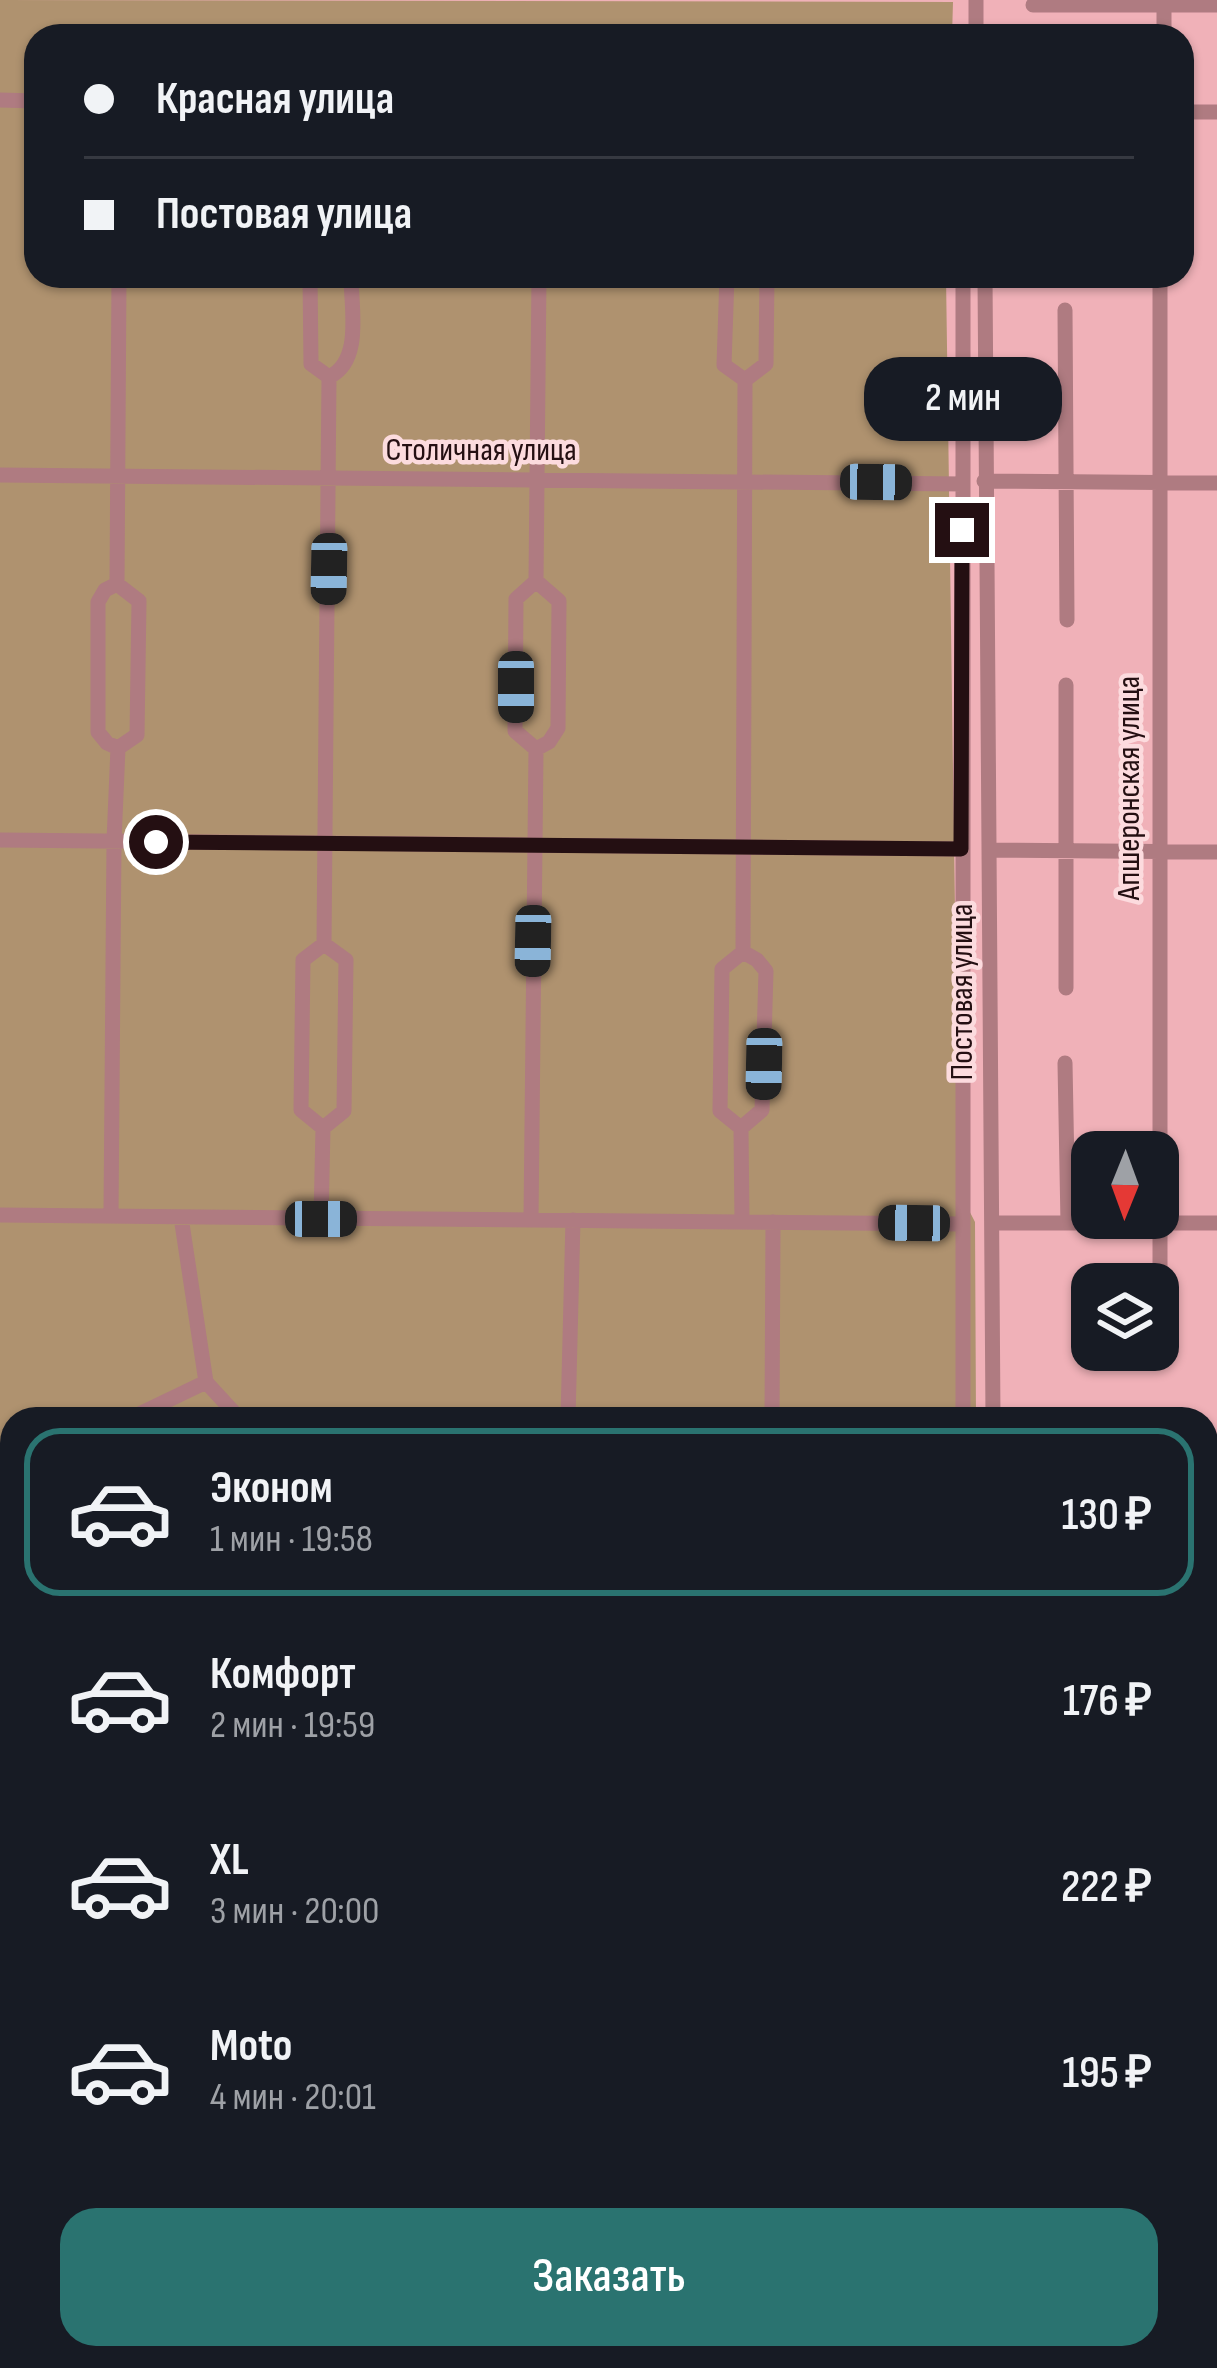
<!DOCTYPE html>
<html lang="ru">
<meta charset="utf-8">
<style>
body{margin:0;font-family:"Sofia Sans Condensed",sans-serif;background:#20242c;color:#f1f3f6;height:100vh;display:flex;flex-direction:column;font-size:45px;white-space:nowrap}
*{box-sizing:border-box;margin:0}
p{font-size:39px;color:#9ea1a6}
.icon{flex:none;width:66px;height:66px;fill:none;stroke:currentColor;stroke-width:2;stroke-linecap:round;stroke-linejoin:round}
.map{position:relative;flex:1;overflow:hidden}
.drawer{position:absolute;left:0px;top:1407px;width:1218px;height:963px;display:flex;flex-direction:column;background:#171b24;border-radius:36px 36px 0 0;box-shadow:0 3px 9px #0004}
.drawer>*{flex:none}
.banner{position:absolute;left:24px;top:24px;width:1170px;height:264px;border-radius:36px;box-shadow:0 3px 9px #0004;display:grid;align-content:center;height:264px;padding:0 60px;background:#171b24}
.needle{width:78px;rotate:181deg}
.buttons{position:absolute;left:1071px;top:1131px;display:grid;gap:24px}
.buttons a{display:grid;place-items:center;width:108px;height:108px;border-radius:24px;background:#171b24;box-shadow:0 3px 9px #0004;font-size:60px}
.end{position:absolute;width:54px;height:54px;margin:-27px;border:15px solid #240f12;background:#fff;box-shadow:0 0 0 6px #fff}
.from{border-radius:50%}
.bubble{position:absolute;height:84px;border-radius:36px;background:#171b24;box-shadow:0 3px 9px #0004;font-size:39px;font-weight:600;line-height:84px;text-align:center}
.car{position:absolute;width:36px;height:72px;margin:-36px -18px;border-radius:15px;box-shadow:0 0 9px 3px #0007;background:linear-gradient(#222 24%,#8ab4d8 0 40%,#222 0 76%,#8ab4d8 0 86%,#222 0)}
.banner b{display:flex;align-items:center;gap:42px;height:114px;font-size:45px}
.banner b+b{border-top:3px solid #363941}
.banner i{width:30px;height:30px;background:#f1f3f6}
ul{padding:21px 0 0;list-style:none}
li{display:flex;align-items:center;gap:36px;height:168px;margin:0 24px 18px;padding:0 36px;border:6px solid transparent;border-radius:36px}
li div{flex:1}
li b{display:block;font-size:45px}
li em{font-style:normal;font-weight:600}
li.active{border-color:#2a7370}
li>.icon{width:108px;height:108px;stroke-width:1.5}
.primary-button{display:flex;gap:24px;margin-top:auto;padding:24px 60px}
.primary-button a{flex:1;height:138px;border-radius:36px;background:#2a7370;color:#fff;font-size:48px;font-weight:600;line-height:138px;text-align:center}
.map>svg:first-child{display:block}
</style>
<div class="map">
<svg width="1217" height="2368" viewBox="0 0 1217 2368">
<rect width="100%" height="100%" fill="#f0b1b8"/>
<path fill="#af926f" d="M0 0 953 2 952 36H36V276H946L959 1191 975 1222 976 1419H12V2358H976V2368H0Z"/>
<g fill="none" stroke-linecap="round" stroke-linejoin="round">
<path stroke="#af7b81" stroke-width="15" d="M976 0V36
M1033 5H1217
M1164 36V5
M0 100 36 101
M1182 112H1217
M310 276 311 364 329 377 324 944 303 960 301 1110 323 1128 321 1219
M727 276 724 365 745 380 743 952 757 960 766 971 762 1110 741 1128 742 1222
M963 276V1419
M985 276 993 1419
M1065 310 1067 620
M329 377C363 361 351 308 351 276
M745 380 766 364 767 276
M0 475 963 484
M984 481 1217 483
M536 581 516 599 515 731 536 749
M117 584 139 601 137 735 118 748
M1066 685V988
M0 840 961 849
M989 850 1217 852
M1065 1063 1068 1223
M323 1128 344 1111 346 960 324 944
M741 1128 720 1111 722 969 743 952
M0 1215 961 1224
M111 1216 114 841 118 748 107 743 98 732V602L105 590 117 584 119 276
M181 1217 206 1382 240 1419
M531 1220 536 749 549 742 558 728 559 601 536 581 539 276
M992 1223H1217
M1160 1301V276
M129 1419 206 1382
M568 1419 573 1220
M772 1419 773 1222
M0 1481 12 1476
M1206 1563H1217
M0 1584 12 1602
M0 1827 12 1837
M1206 1856H1217
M0 1915 12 1899
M0 2035 12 2042
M0 2192H12"/>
</g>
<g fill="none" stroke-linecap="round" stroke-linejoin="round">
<path stroke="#240f12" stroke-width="15" d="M156 842 961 849 962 530"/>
</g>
<g text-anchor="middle" stroke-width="9" stroke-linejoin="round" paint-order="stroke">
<g font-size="33" fill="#240f12" stroke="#fcdbde">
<text x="481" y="460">Столичная улица</text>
<text transform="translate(1127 788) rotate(-90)" y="12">Апшеронская улица</text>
<text transform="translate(960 992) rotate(-90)" y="12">Постовая улица</text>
</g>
</g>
</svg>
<div class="buttons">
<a><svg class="needle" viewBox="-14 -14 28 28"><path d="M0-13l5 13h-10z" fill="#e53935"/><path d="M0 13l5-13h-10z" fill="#9ea1a6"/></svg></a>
<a><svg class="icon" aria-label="layers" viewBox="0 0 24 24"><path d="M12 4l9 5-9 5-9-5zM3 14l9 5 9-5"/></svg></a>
</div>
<i class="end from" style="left:156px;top:842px"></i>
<i class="end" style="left:962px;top:530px"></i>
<div class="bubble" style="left:864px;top:357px;width:198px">2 мин</div>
<i class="car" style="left:876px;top:482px;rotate:91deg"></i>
<i class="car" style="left:329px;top:569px;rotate:181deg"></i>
<i class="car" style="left:516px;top:687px;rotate:180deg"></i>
<i class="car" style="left:533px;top:941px;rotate:181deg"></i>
<i class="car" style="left:764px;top:1064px;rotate:181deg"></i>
<i class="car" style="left:321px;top:1219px;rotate:90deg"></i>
<i class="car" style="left:914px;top:1223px;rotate:271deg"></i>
<div class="banner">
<b><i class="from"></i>Красная улица</b>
<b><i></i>Постовая улица</b>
</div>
<section class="drawer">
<ul>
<li class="active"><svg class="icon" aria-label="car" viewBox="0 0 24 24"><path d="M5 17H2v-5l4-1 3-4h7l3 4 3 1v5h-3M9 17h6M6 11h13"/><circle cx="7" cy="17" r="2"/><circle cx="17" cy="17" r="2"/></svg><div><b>Эконом</b><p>1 мин · 19:58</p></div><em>130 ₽</em></li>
<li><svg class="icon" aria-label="car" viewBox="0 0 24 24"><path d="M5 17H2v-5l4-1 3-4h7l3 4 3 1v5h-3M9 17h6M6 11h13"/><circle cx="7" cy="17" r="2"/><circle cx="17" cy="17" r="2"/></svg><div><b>Комфорт</b><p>2 мин · 19:59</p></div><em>176 ₽</em></li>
<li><svg class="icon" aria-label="car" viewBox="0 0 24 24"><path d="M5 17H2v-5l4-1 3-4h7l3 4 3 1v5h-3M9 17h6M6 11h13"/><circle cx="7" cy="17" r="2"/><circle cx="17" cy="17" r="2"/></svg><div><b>XL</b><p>3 мин · 20:00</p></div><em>222 ₽</em></li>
<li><svg class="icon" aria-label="car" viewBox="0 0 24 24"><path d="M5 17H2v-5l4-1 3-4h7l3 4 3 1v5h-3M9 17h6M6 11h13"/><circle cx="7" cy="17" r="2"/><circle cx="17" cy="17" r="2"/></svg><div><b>Moto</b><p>4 мин · 20:01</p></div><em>195 ₽</em></li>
</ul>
<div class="primary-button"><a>Заказать</a></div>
</section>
</div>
